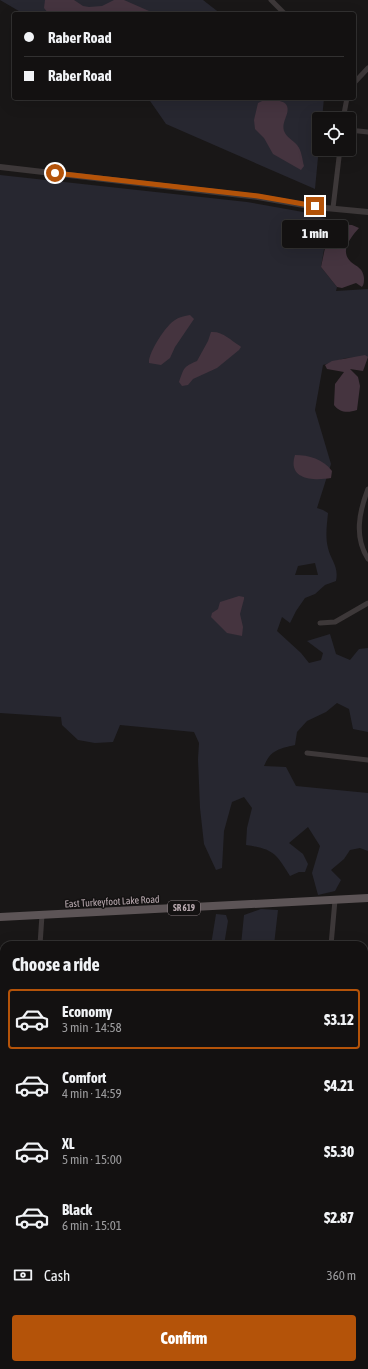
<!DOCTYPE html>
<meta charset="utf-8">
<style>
body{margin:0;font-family:"Asap Condensed",sans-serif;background:#201f1f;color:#f1f3f6;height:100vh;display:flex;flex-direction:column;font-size:15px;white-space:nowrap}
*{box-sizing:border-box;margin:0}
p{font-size:13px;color:#9d9d9f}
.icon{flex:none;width:22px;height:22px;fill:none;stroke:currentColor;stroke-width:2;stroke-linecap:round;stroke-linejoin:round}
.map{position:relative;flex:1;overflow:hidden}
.details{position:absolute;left:0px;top:941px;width:368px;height:428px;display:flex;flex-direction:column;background:#131111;border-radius:12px 12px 0 0;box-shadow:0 4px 16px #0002,0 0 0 1px #323131}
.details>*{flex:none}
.hud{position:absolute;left:12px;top:12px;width:344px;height:88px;border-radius:4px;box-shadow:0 4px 16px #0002,0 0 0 1px #323131;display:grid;align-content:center;height:88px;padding:0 12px;background:#131111}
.buttons{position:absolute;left:312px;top:112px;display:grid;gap:8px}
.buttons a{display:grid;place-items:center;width:44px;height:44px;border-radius:4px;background:#131111;box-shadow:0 4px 16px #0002,0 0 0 1px #323131;font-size:20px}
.end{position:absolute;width:18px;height:18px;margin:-9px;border:5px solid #b45309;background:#fff;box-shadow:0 0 0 2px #fff}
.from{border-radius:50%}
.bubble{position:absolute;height:28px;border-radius:4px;background:#131111;box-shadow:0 4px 16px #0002,0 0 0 1px #323131;font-size:13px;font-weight:800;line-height:28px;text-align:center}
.hud b{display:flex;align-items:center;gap:14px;height:38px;font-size:15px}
.hud b+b{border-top:1px solid #323131}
.hud i{width:10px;height:10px;background:#f1f3f6}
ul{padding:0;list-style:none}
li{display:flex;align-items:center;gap:12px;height:60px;margin:0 8px 6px;padding:0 4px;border:2px solid transparent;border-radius:4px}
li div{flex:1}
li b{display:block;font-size:15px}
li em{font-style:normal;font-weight:800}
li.selected{border-color:#b45309}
li>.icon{width:36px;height:36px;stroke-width:1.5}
h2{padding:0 12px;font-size:18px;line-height:48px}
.pay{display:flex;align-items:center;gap:10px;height:44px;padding:0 12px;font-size:15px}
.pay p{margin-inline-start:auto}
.action{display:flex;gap:8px;margin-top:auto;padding:8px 12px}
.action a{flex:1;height:46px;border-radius:4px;background:#b45309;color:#fff;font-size:16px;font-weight:800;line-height:46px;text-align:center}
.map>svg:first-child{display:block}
</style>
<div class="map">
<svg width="368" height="1369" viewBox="0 0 368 1369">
<rect width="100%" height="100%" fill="#191717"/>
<path fill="#272730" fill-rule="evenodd" d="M0 0H203L221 14H24Z
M148 98H324L322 119H319V147L315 189 166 124Z
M0 175 247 202 303 212 326 219 327 232 321 267 337 287 336 291 368 289V362V357L346 358 323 365 315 410 331 464 317 508 323 510 328 513C327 524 325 537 328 548 331 561 339 566 336 581L325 585 315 594 305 598 296 611 290 623 282 617 277 631 301 653 309 663 321 660 323 653 307 641 330 634 336 654 350 660 359 649 368 648V732L353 729 349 709 337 703 326 712 307 721 297 732 295 745C278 749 271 750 264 766L286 767 296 786 368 793V851L360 848 350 850 344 859 331 870 341 880 335 891 318 895 312 873 320 846 308 827 289 843 303 854 308 864 305 872H299L290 876C276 853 273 849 246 845L247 828 252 808 244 797 232 802 224 831 222 868 216 870 204 844 200 808 198 759 199 743 194 732 120 725 113 742 95 743 78 740 62 725 61 717 0 713ZM315 563 318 575H295L298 566Z
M261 909 278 910 274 945H241L244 915Z
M216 914 226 915 228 921 224 945H211Z
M52 1365H201L202 1366 199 1369H58L51 1368Z"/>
<path fill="#45343f" d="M45 0H74L83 6 89 7 102 6 114 0H124L149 11 150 14H49L44 8Z
M273 99C278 101 285 101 287 106 290 114 281 122 284 131 287 138 293 140 297 145 302 151 302 159 304 166L301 170 273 154 264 138 255 129 254 120 258 103 264 100Z
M334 224 352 225 359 228C351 237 339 251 351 262 357 267 363 268 364 278 364 282 364 284 362 287L356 283 342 288 337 287 321 267 329 229Z
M190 315 194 319 175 347 170 358 161 365 149 363C148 353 166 325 175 320 179 317 185 316 190 315Z
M211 332C223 331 230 340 240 346L241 347 239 350 217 368 193 379 188 385 182 386 179 382C184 368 183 367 197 361L208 341Z
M365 355 368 357 363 371 350 369 358 377 360 386 357 410C348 413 340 413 334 405L335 384 344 372 327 369 325 365 332 361Z
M295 455C309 455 323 459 332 471L331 478C314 481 287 480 295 455Z
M239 596 244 597V599L240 614 243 627 242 636 227 633 211 617 212 613 218 609 220 602Z"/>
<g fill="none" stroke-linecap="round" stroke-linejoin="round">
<path stroke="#3d3839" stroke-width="5" d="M271 0 285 14
M354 83 368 68
M343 119 347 98
M349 130 368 132
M333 208 340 149
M368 489C359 512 354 537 368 559
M320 623 335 622 368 603
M307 753 368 760
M40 945 42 915
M331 945 335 900
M0 1091 4 1092
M364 1354H368
M284 1369V1365"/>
<path stroke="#3d3839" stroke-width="6" d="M0 167 258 197 315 207 368 212"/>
<path stroke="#5c5456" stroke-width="8" d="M0 917 368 898"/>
</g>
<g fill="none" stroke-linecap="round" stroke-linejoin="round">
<path stroke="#b45309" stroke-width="5" d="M55 173 258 196 315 206"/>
</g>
<g text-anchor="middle" stroke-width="3" stroke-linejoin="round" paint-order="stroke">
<rect fill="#141212" stroke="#877c80" stroke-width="1" x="168" y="901" width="32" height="14" rx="3"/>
<g font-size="9" font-weight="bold" fill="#b8a9af">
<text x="184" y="911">SR 619</text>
</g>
<g font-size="10" fill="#b8a9af" stroke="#141212">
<text transform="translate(112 901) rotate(-3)" y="4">East Turkeyfoot Lake Road</text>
</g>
</g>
</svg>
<div class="buttons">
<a><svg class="icon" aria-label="locate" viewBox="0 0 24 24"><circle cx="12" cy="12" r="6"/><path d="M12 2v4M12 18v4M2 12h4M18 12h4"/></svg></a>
</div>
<i class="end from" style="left:55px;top:173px"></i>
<i class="end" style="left:315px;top:206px"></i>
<div class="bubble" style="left:282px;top:220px;width:66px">1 min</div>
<div class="hud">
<b><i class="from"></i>Raber Road</b>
<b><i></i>Raber Road</b>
</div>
<section class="details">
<h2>Choose a ride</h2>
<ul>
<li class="selected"><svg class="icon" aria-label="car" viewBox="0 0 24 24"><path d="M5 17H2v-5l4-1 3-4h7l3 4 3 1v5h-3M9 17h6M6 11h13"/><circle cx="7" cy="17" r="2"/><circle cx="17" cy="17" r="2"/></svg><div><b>Economy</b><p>3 min · 14:58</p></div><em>$3.12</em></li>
<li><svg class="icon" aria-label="car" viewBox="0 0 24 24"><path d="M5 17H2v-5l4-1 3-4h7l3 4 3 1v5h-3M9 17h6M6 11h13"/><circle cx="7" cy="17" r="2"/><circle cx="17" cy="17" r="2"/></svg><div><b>Comfort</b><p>4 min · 14:59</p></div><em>$4.21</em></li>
<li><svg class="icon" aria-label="car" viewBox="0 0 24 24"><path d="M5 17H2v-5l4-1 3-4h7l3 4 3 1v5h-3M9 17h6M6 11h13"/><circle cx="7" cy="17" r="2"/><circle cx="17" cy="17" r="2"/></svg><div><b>XL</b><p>5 min · 15:00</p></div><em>$5.30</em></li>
<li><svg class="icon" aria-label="car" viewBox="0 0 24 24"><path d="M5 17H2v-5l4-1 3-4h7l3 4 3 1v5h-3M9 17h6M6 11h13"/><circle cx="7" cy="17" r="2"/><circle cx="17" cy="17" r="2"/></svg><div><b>Black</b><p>6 min · 15:01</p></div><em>$2.87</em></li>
</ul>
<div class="pay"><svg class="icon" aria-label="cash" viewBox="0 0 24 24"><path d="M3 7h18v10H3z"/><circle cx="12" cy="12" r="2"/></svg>Cash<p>360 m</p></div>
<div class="action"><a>Confirm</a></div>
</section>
</div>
